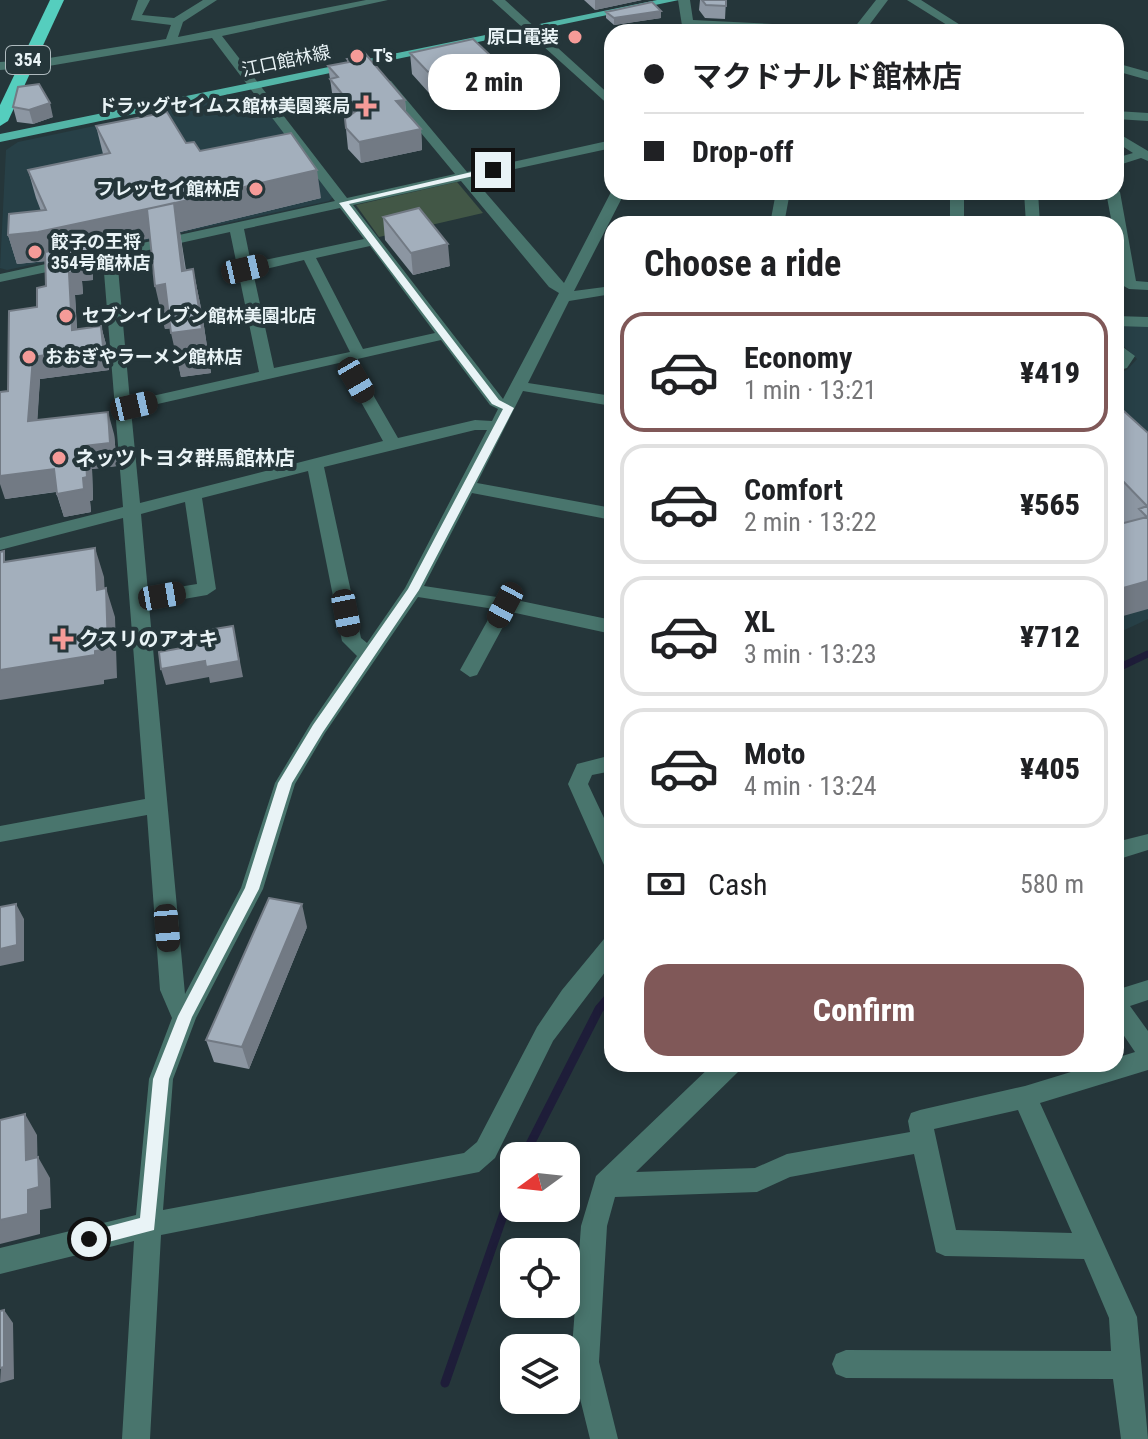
<!DOCTYPE html>
<meta charset="utf-8">
<style>
body{margin:0;font-family:"Roboto Condensed","Noto Sans JP",sans-serif;background:#f6f6f6;color:#202124;height:100vh;display:flex;flex-direction:column;font-size:30px;white-space:nowrap}
*{box-sizing:border-box;margin:0}
p{font-size:26px;color:#757577}
.icon{flex:none;width:44px;height:44px;fill:none;stroke:currentColor;stroke-width:2;stroke-linecap:round;stroke-linejoin:round}
.map{position:relative;flex:1;overflow:hidden}
.details{position:absolute;left:604px;top:216px;width:520px;height:856px;display:flex;flex-direction:column;background:#fff;border-radius:24px;box-shadow:0 4px 12px #0003}
.details>*{flex:none}
.guide{position:absolute;left:604px;top:24px;width:520px;height:176px;border-radius:24px;box-shadow:0 4px 12px #0003;display:grid;align-content:center;height:176px;padding:0 40px;background:#fff}
.needle{width:52px;rotate:255deg}
.fabs{position:absolute;left:500px;top:1142px;display:grid;gap:16px}
.fabs a{display:grid;place-items:center;width:80px;height:80px;border-radius:16px;background:#fff;box-shadow:0 4px 12px #0003;font-size:40px}
.end{position:absolute;width:36px;height:36px;margin:-18px;border:10px solid #e9f3f6;background:#111;box-shadow:0 0 0 4px #111}
.from{border-radius:50%}
.bubble{position:absolute;height:56px;border-radius:24px;background:#fff;box-shadow:0 4px 12px #0003;font-size:26px;font-weight:800;line-height:56px;text-align:center}
.car{position:absolute;width:24px;height:48px;margin:-24px -12px;border-radius:10px;box-shadow:0 0 6px 2px #0007;background:linear-gradient(#222 24%,#8ab4d8 0 40%,#222 0 76%,#8ab4d8 0 86%,#222 0)}
.guide b{display:flex;align-items:center;gap:28px;height:76px;font-size:30px}
.guide b+b{border-top:2px solid #e0e0e0}
.guide i{width:20px;height:20px;background:#202124}
ul{padding:0;list-style:none}
li{display:flex;align-items:center;gap:24px;height:120px;margin:0 16px 12px;padding:0 24px;border:4px solid #e0e0e0;border-radius:24px}
li div{flex:1}
li b{display:block;font-size:30px}
li em{font-style:normal;font-weight:800}
li.active{border-color:#805858}
li>.icon{width:72px;height:72px;stroke-width:1.5}
h2{padding:0 40px;font-size:36px;line-height:96px}
.pay{display:flex;align-items:center;gap:20px;height:88px;padding:0 40px;font-size:30px}
.pay p{margin-inline-start:auto}
.action{display:flex;gap:16px;margin-top:auto;padding:16px 40px}
.action a{flex:1;height:92px;border-radius:24px;background:#805858;color:#fff;font-size:32px;font-weight:800;line-height:92px;text-align:center}
.map>svg:first-child{display:block}
</style>
<div class="map">
<svg width="1148" height="1439" viewBox="0 0 1148 1439">
<rect width="100%" height="100%" fill="#25363a"/>
<path fill="#274047" d="M252 93H256L333 197 329 201 7 270 0 268 6 150 18 142Z
M1116 324 1148 326V619L1116 634V373L1127 370 1137 359 1116 339Z"/>
<path fill="#425746" d="M457 182 483 213 379 237 356 205Z"/>
<g fill="none" stroke-linecap="round" stroke-linejoin="round">
<path stroke="#1e1d39" stroke-width="7" d="M1116 669 1148 654"/>
<path stroke="#1e1d39" stroke-width="9" d="M524 1156 599 1009 612 994
M445 1383 514 1184"/>
<path fill="#49756d" fill-rule="evenodd" d="M138 0H150L142 15 174 18 203 0H217L183 22 178 37 366 0H388L222 36 347 198 455 174 383 87 381 84 387 80 391 81 467 172 612 140V148L473 178 564 283 611 192H625L574 291 612 286V294L569 301 528 383 612 396V406L523 391 477 483 612 508V520L472 493 424 586 516 600 612 620V634L511 612 477 675 470 677 460 670 494 609 418 597 325 733 295 784 263 889 196 1018 173 1079 163 1210 464 1153 477 1142 537 1027 562 990 604 939 612 936V963L553 1041 495 1158 479 1172 161 1235 150 1439H122L134 1241 0 1274V1248L136 1215 149 1079 172 1018 160 990 147 815 0 842V826L145 799 123 518 0 550V538L123 507 103 260 0 282V274L335 201 212 38 43 67 0 70V62L43 59 166 39 171 25 131 20ZM461 181 549 287 559 293 503 399 353 205ZM340 208 364 239 251 263 244 229ZM230 232 259 372 130 401 117 257ZM370 246 435 333 363 349 316 258ZM304 260 350 352 274 368 253 272ZM441 340 490 405 498 409 492 421 475 420 398 438 353 360ZM339 363 383 441 140 503 131 410ZM475 430H487L405 588 367 643 361 638 324 467ZM308 471 342 641 357 656 311 723 275 783 241 888 185 994 149 605 207 595 216 589 202 498ZM185 502 197 584 148 592 141 514Z
M492 0H505L612 97V108Z
M678 0H690L693 20 854 28 876 0H888L864 32 694 27 695 32H683Z
M907 0H921L965 28 955 30Z
M1116 63 1148 72V80L1116 71Z
M1116 111 1148 113V121L1116 119Z
M1116 132 1148 151V161L1141 158 1116 166V158L1133 153 1116 142Z
M1116 189 1120 192 1136 281 1148 282V290L1129 289 1122 285 1116 251V224H1112L1106 192H1116Z
M776 192H790L784 224H770Z
M950 192H964V224H950Z
M1024 192H1038L1040 224H1026Z
M1116 316 1148 317V327L1116 326Z
M1116 342 1135 356 1127 368 1116 371 1119 357Z
M612 755V771L592 775 588 784 612 835V868L604 865 568 784 577 764Z
M1148 834V850L1116 860V842Z
M1148 980V1000L1130 1006 1148 1031V1070L1040 1103 1137 1317 1148 1439H1121L1113 1379 846 1378 836 1374 832 1364 836 1354 846 1350 1111 1351 1109 1318 1084 1259 945 1256 936 1252 914 1154 790 1177 757 1192 615 1197 607 1226 599 1362 618 1439H590L571 1362 581 1226 596 1176 713 1064H741L738 1072 636 1172 755 1168 787 1154 910 1132 908 1121 911 1113 920 1110 1025 1086 1097 1064H1116V1058L1135 1052 1116 1024V990ZM1018 1110 1072 1233 956 1230 934 1129Z"/>
<path fill="#53b5a7" fill-rule="evenodd" d="M657 0H679L0 142V134Z"/>
<path fill="#55cebe" fill-rule="evenodd" d="M50 0H64L8 121 0 126V105Z"/>
</g>
<path fill="#8c96a2" d="M584 0H642L595 10Z
M700 0H726L725 19 705 18 699 10Z
M606 12 661 18 614 25 606 18Z
M351 53 405 100 406 112 421 129 422 150 361 163 348 149 345 119 347 117 333 99 328 66 347 62V59L351 58Z
M410 53 494 59 495 80 429 93 412 74Z
M18 87 53 117 33 124 17 122 13 107Z
M96 126 186 143 200 151 321 198 180 232 186 270 193 269 202 313 211 373 181 377 171 328 165 329 150 238 89 252 93 265V280L82 281 83 294 75 295 77 329 101 326 107 348 109 370 40 379 37 420 114 434 117 466 92 469 93 500 90 501 91 512 64 517 56 492 5 499 8 391 37 307 46 286V261L17 264 8 235 41 211 36 198 28 170 103 154Z
M383 217 450 266 413 275 385 240Z
M1116 404 1148 433V609L1123 524 1116 516Z
M307 927 249 1069 214 1062 206 1040Z"/>
<path fill="#727a84" d="M595 0H642L595 10Z
M661 11V18L614 25V18Z
M494 59 495 80 429 93 428 72Z
M405 100 406 120 396 101Z
M50 103 53 117 33 124 29 110Z
M421 129 422 150 361 163 359 142Z
M317 170 321 198 180 232 191 314 182 271 177 232 89 252 93 265V280L82 281 83 294 75 295 78 351 101 326 107 348 109 370 40 379 36 444 28 421 33 357 78 351 46 261 17 264 8 235Z
M448 244 450 266 413 275 411 253Z
M193 269 202 313 211 373 181 377 171 333Z
M165 284 175 328 165 329 155 286Z
M108 412 114 434 117 466 92 469 93 500 90 501 91 512 64 517 57 494 83 478 85 446Z
M0 463 54 469 61 491 5 499 0 484Z
M95 548 104 577 106 619 97 590Z
M1148 581V609L1116 618V590Z
M106 588 115 617 117 678 104 680V684L0 700V670L95 651Z
M233 626 243 677 210 683 209 677 166 685 161 669Z
M16 904 24 919V961L0 966V949Z
M302 904 307 927 249 1069 242 1047Z
M25 1114 37 1135 38 1181 26 1160Z
M38 1157 50 1178 51 1208 40 1210V1234L0 1244V1220L28 1190Z
M4 1310 13 1323 14 1379 0 1383Z"/>
<path fill="#a3afbc" stroke="#727a84" stroke-width="2" d="M702 0H726V6L706 5Z
M652 2 661 11 614 18 606 12Z
M473 39 494 59 428 72 410 53Z
M363 51 405 100 396 101 421 129 359 142 346 128 345 119 356 111 330 79 338 77 328 66 349 62 347 59 354 58 351 53Z
M39 84 50 103 29 110 13 107 18 87Z
M167 112 186 143 194 142 200 151 291 133 317 170 175 203 38 232 8 235 9 214 46 210 28 170 110 153 96 126Z
M174 203 182 271 193 269 202 329 171 333 165 284 155 286 147 209Z
M419 208 448 244 411 253 383 217Z
M87 244 88 258 77 259V272L69 273 72 330 101 326 103 347 33 357 28 421 108 412 110 443 85 446 87 477 83 478 84 489 57 494 54 469 0 476V392L8 391 9 311 37 307V288L46 286 45 252Z
M1116 404 1148 433V581L1116 590V525L1147 517 1139 509 1147 506 1116 474Z
M95 548 97 590 106 588 108 649 95 651V655L0 670V552L4 551V562Z
M233 626 239 661 206 667 205 661 161 669 159 652 204 644 202 631Z
M269 898 302 904 242 1047 206 1040Z
M16 904 17 945 0 949V907Z
M25 1114 26 1160 38 1157 39 1187 28 1190V1214L0 1220V1120Z
M4 1310V1367L0 1368V1311Z"/>
<path fill="#e9f3f6" d="M493 167 496 171 349 204 499 400 514 408 419 590 323 732 292 783 259 889 192 1017 169 1079 154 1230 89 1247 83 1245 80 1239 83 1233 140 1218 153 1079 178 1016 245 888 278 783 313 725 408 589 503 409 492 404 339 203Z"/>
<g fill="#f59b98" stroke="#25363a" stroke-width="3">
<circle cx="575" cy="37" r="8"/>
<circle cx="357" cy="56" r="8"/>
<path d="M362 94h8v8h8v8h-8v8h-8v-8h-8v-8h8z"/>
<circle cx="256" cy="189" r="8"/>
<circle cx="35" cy="252" r="8"/>
<circle cx="66" cy="316" r="8"/>
<circle cx="29" cy="357" r="8"/>
<circle cx="59" cy="458" r="8"/>
<path d="M59 627h8v8h8v8h-8v8h-8v-8h-8v-8h8z"/>
</g>
<g text-anchor="middle" stroke-width="8" stroke-linejoin="round" paint-order="stroke">
<g font-size="18" font-weight="bold" fill="#e9f3f6" stroke="#25363a" text-anchor="start">
<text x="559" y="43" text-anchor="end">原口電装</text>
<text x="373" y="62">T's</text>
<text x="350" y="112" text-anchor="end">ドラッグセイムス館林美園薬局</text>
<text x="240" y="195" text-anchor="end">フレッセイ館林店</text>
<text x="51" y="248">餃子の王将<tspan x="51" dy="21">354号館林店</tspan></text>
<text x="82" y="322">セブンイレブン館林美園北店</text>
<text x="45" y="363">おおぎやラーメン館林店</text>
</g>
<rect fill="#25363a" stroke="#aebabe" stroke-width="2" x="6" y="46" width="44" height="28" rx="6"/>
<g font-size="18" font-weight="bold" fill="#e9f3f6">
<text x="28" y="66">354</text>
</g>
<g font-size="18" fill="#e9f3f6" stroke="#25363a">
<text transform="translate(286 61) rotate(-12)" y="6">江口館林線</text>
</g>
<g font-size="20" font-weight="bold" fill="#e9f3f6" stroke="#25363a" text-anchor="start">
<text x="75" y="465">ネッツトヨタ群馬館林店</text>
<text x="79" y="646">クスリのアオキ</text>
</g>
</g>
</svg>
<div class="fabs">
<a><svg class="needle" viewBox="-14 -14 28 28"><path d="M0-13l5 13h-10z" fill="#e53935"/><path d="M0 13l5-13h-10z" fill="#757577"/></svg></a>
<a><svg class="icon" aria-label="locate" viewBox="0 0 24 24"><circle cx="12" cy="12" r="6"/><path d="M12 2v4M12 18v4M2 12h4M18 12h4"/></svg></a>
<a><svg class="icon" aria-label="layers" viewBox="0 0 24 24"><path d="M12 4l9 5-9 5-9-5zM3 14l9 5 9-5"/></svg></a>
</div>
<i class="end from" style="left:89px;top:1239px"></i>
<i class="end" style="left:493px;top:170px"></i>
<div class="bubble" style="left:428px;top:54px;width:132px">2 min</div>
<i class="car" style="left:245px;top:269px;rotate:77deg"></i>
<i class="car" style="left:356px;top:380px;rotate:150deg"></i>
<i class="car" style="left:134px;top:406px;rotate:77deg"></i>
<i class="car" style="left:162px;top:596px;rotate:80deg"></i>
<i class="car" style="left:505px;top:605px;rotate:208deg"></i>
<i class="car" style="left:346px;top:613px;rotate:169deg"></i>
<i class="car" style="left:167px;top:928px;rotate:175deg"></i>
<div class="guide">
<b><i class="from"></i>マクドナルド館林店</b>
<b><i></i>Drop-off</b>
</div>
<section class="details">
<h2>Choose a ride</h2>
<ul>
<li class="active"><svg class="icon" aria-label="car" viewBox="0 0 24 24"><path d="M5 17H2v-5l4-1 3-4h7l3 4 3 1v5h-3M9 17h6M6 11h13"/><circle cx="7" cy="17" r="2"/><circle cx="17" cy="17" r="2"/></svg><div><b>Economy</b><p>1 min · 13:21</p></div><em>¥419</em></li>
<li><svg class="icon" aria-label="car" viewBox="0 0 24 24"><path d="M5 17H2v-5l4-1 3-4h7l3 4 3 1v5h-3M9 17h6M6 11h13"/><circle cx="7" cy="17" r="2"/><circle cx="17" cy="17" r="2"/></svg><div><b>Comfort</b><p>2 min · 13:22</p></div><em>¥565</em></li>
<li><svg class="icon" aria-label="car" viewBox="0 0 24 24"><path d="M5 17H2v-5l4-1 3-4h7l3 4 3 1v5h-3M9 17h6M6 11h13"/><circle cx="7" cy="17" r="2"/><circle cx="17" cy="17" r="2"/></svg><div><b>XL</b><p>3 min · 13:23</p></div><em>¥712</em></li>
<li><svg class="icon" aria-label="car" viewBox="0 0 24 24"><path d="M5 17H2v-5l4-1 3-4h7l3 4 3 1v5h-3M9 17h6M6 11h13"/><circle cx="7" cy="17" r="2"/><circle cx="17" cy="17" r="2"/></svg><div><b>Moto</b><p>4 min · 13:24</p></div><em>¥405</em></li>
</ul>
<div class="pay"><svg class="icon" aria-label="cash" viewBox="0 0 24 24"><path d="M3 7h18v10H3z"/><circle cx="12" cy="12" r="2"/></svg>Cash<p>580 m</p></div>
<div class="action"><a>Confirm</a></div>
</section>
</div>
